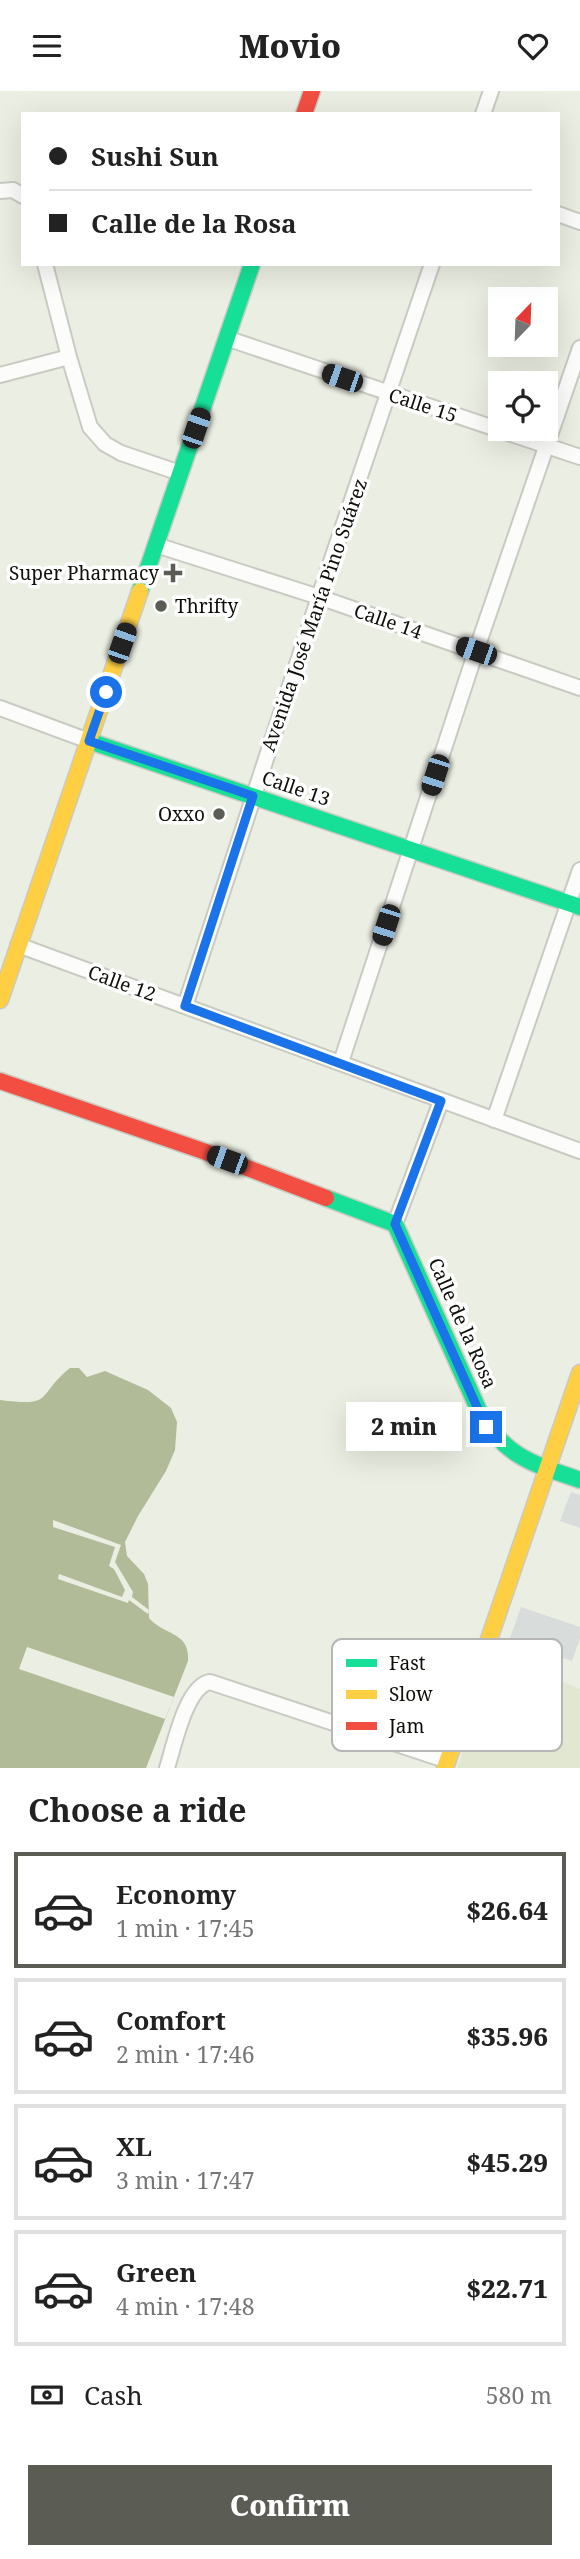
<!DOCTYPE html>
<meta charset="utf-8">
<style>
body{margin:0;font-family:"Noto Serif",serif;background:#f6f6f6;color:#222;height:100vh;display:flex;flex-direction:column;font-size:26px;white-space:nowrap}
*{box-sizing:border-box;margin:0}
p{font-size:23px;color:#767676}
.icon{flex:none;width:38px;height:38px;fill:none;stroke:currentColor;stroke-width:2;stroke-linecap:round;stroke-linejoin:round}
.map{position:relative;height:1677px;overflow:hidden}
.sheet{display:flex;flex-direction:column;background:#fff;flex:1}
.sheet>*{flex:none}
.top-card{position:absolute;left:21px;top:21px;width:539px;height:154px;border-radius:0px;box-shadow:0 7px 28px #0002;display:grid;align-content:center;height:154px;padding:0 28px;background:#fff}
.needle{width:46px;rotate:23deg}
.fabs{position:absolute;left:488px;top:196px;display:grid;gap:14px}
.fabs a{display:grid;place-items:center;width:70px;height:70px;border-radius:0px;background:#fff;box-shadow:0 7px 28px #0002;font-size:35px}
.end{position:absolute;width:32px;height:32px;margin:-16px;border:9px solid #1a73e8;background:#fff;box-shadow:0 0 0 4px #fff}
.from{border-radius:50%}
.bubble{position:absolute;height:49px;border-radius:0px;background:#fff;box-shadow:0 7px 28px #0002;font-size:23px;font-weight:800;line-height:49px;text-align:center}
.car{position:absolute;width:21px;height:42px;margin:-21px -10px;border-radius:9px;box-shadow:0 0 5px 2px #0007;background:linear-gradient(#222 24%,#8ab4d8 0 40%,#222 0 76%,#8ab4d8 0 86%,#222 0)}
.top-card b{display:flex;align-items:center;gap:24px;height:66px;font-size:26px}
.top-card b+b{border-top:2px solid #e0e0e0}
.top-card i{width:18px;height:18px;background:#222}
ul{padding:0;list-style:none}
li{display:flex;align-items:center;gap:21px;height:116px;margin:0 14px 10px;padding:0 14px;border:4px solid #e0e0e0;border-radius:0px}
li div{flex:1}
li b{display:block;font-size:26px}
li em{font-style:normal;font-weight:800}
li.current{border-color:#5b5d54}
li>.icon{width:63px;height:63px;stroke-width:1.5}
h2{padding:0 28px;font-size:32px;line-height:84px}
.pay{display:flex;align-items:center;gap:18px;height:77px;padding:0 28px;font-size:26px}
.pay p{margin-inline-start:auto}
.button{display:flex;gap:14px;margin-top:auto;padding:14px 28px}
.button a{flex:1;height:80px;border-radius:0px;background:#5b5d54;color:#fff;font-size:28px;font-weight:800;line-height:80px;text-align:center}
header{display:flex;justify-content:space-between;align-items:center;height:91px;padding:0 28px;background:#fff;font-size:32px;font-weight:800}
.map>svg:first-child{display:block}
</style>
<header><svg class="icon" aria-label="menu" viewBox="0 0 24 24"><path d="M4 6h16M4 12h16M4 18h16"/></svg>Movio<svg class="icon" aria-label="heart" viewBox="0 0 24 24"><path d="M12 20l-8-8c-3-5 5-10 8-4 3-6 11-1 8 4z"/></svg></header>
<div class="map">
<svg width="580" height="1677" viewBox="0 0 580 1677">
<rect width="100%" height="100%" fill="#ebeee2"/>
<path fill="#e2e7d2" d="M496 1563 580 1598V1677H457Z"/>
<path fill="#b2bb97" d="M70 1277H79L87 1286 105 1280 148 1299 171 1317 177 1331 175 1359 166 1380 138 1425 125 1451 127 1465 144 1483 148 1493 149 1527C164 1545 190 1540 188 1570L146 1677H0V1309C56 1316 35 1305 70 1277Z"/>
<path fill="#ebeee2" d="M53 1429 121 1454 115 1471 133 1501 132 1506 149 1519 148 1523 129 1509 128 1512 58 1488 59 1483 122 1506 125 1499 114 1478 109 1475 115 1456 53 1436Z
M27 1556 174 1606 165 1628 19 1578Z"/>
<path fill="#d8dcda" d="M571 1401 580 1404V1437L560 1430Z
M521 1516 580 1536V1547L572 1570 547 1562 546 1566 508 1553Z"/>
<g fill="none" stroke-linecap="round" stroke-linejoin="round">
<g stroke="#c9cbc2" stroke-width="18">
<path id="street" d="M483 23 491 0
M0 100 13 99 23 105
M558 123 580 131
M45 173 69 266 90 336 105 353 121 362 180 382
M226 247 580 366
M0 284 69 266
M156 454 319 506 580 597
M0 617 89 650
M18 854 580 1060
M185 915 319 506 432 173
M341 971 476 560 580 257
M494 1029 580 779
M395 1133 441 1010
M167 1677C174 1655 186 1595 210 1591L448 1670"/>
</g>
<g stroke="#c9cbc2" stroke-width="19">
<path id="fast" d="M140 500 252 173
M89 650 580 816
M326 1107 395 1133 480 1322C506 1367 534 1373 580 1389"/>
</g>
<g stroke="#c9cbc2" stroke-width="19">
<path id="slow" d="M0 909 140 500
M445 1677 580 1282"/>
</g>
<g stroke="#c9cbc2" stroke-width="19">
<path id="jam" d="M304 23 312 0
M0 990 203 1060 326 1107"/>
</g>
<use href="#street" stroke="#fcfcfb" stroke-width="14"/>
<use href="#fast" stroke="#16e098" stroke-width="16"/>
<use href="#slow" stroke="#ffcf43" stroke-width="16"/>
<use href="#jam" stroke="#f24e42" stroke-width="16"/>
</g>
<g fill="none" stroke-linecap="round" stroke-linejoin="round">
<path stroke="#1a73e8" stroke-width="9" d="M106 601 89 650 253 705 185 915 441 1010 395 1133 486 1336"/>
</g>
<g fill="#5b5d54" stroke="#fff" stroke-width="2.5">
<path d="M169.5 471.5h7v7h7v7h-7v7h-7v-7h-7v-7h7z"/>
<circle cx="161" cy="515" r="7"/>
<circle cx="219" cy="723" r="7"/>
</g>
<g text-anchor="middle" stroke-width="7" stroke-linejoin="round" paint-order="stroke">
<g font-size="19" fill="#0d0f08" stroke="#fff">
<text transform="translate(423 314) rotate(18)" y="7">Calle 15</text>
<text transform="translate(314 524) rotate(-71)" y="7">Avenida José María Pino Suárez</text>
<text transform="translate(388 530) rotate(19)" y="7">Calle 14</text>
<text transform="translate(296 697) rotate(19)" y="7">Calle 13</text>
<text transform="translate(122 892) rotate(20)" y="7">Calle 12</text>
<text transform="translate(463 1232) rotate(66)" y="7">Calle de la Rosa</text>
</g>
<g font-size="19" fill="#0d0f08" stroke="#fff" text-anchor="end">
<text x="159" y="489">Super Pharmacy</text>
<text x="175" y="522" text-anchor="start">Thrifty</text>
<text x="205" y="730">Oxxo</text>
</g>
</g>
<rect x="332" y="1548" width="230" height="112" rx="10" fill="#fff" stroke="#b6b7b5" stroke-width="2"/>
<rect x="346" y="1568" width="31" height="8" fill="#16e098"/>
<rect x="346" y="1599" width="31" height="9" fill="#ffcf43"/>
<rect x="346" y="1631" width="31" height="8" fill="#f24e42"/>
<g font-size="19" fill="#0d0f08">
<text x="389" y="1579">Fast</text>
<text x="389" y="1610">Slow</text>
<text x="389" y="1642">Jam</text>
</g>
</svg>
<div class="fabs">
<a><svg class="needle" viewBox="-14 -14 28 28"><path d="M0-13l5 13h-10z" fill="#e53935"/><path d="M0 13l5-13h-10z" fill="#767676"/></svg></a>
<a><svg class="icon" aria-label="locate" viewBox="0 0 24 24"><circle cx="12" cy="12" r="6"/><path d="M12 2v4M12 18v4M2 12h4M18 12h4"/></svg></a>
</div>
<i class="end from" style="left:106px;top:601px"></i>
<i class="end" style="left:486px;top:1336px"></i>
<div class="bubble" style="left:346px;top:1311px;width:116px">2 min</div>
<i class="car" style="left:342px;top:287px;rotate:289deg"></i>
<i class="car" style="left:196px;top:337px;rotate:19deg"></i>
<i class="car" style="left:122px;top:552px;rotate:19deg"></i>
<i class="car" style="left:476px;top:560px;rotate:289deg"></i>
<i class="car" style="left:435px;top:684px;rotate:198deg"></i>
<i class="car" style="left:386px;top:834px;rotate:198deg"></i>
<i class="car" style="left:227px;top:1069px;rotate:290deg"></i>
<div class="top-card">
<b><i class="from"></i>Sushi Sun</b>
<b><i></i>Calle de la Rosa</b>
</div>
</div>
<section class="sheet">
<h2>Choose a ride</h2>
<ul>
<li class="current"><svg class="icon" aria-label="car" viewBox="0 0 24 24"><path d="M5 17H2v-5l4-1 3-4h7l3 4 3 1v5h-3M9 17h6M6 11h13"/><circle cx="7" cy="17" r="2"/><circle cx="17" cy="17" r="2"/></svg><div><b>Economy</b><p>1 min · 17:45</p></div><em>$26.64</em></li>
<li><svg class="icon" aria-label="car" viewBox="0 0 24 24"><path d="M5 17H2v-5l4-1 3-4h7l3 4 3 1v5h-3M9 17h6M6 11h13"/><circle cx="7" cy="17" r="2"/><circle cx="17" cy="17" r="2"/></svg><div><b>Comfort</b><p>2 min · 17:46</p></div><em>$35.96</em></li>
<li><svg class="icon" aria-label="car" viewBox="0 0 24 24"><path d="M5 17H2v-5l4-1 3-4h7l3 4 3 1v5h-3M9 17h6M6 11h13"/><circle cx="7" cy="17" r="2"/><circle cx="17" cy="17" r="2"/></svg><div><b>XL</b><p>3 min · 17:47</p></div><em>$45.29</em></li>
<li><svg class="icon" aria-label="car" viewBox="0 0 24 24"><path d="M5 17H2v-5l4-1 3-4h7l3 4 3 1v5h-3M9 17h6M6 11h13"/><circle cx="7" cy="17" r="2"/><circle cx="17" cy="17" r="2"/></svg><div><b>Green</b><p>4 min · 17:48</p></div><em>$22.71</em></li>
</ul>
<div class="pay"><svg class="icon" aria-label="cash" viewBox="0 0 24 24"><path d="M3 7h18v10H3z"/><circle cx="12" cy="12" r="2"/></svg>Cash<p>580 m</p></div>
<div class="button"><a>Confirm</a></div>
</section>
